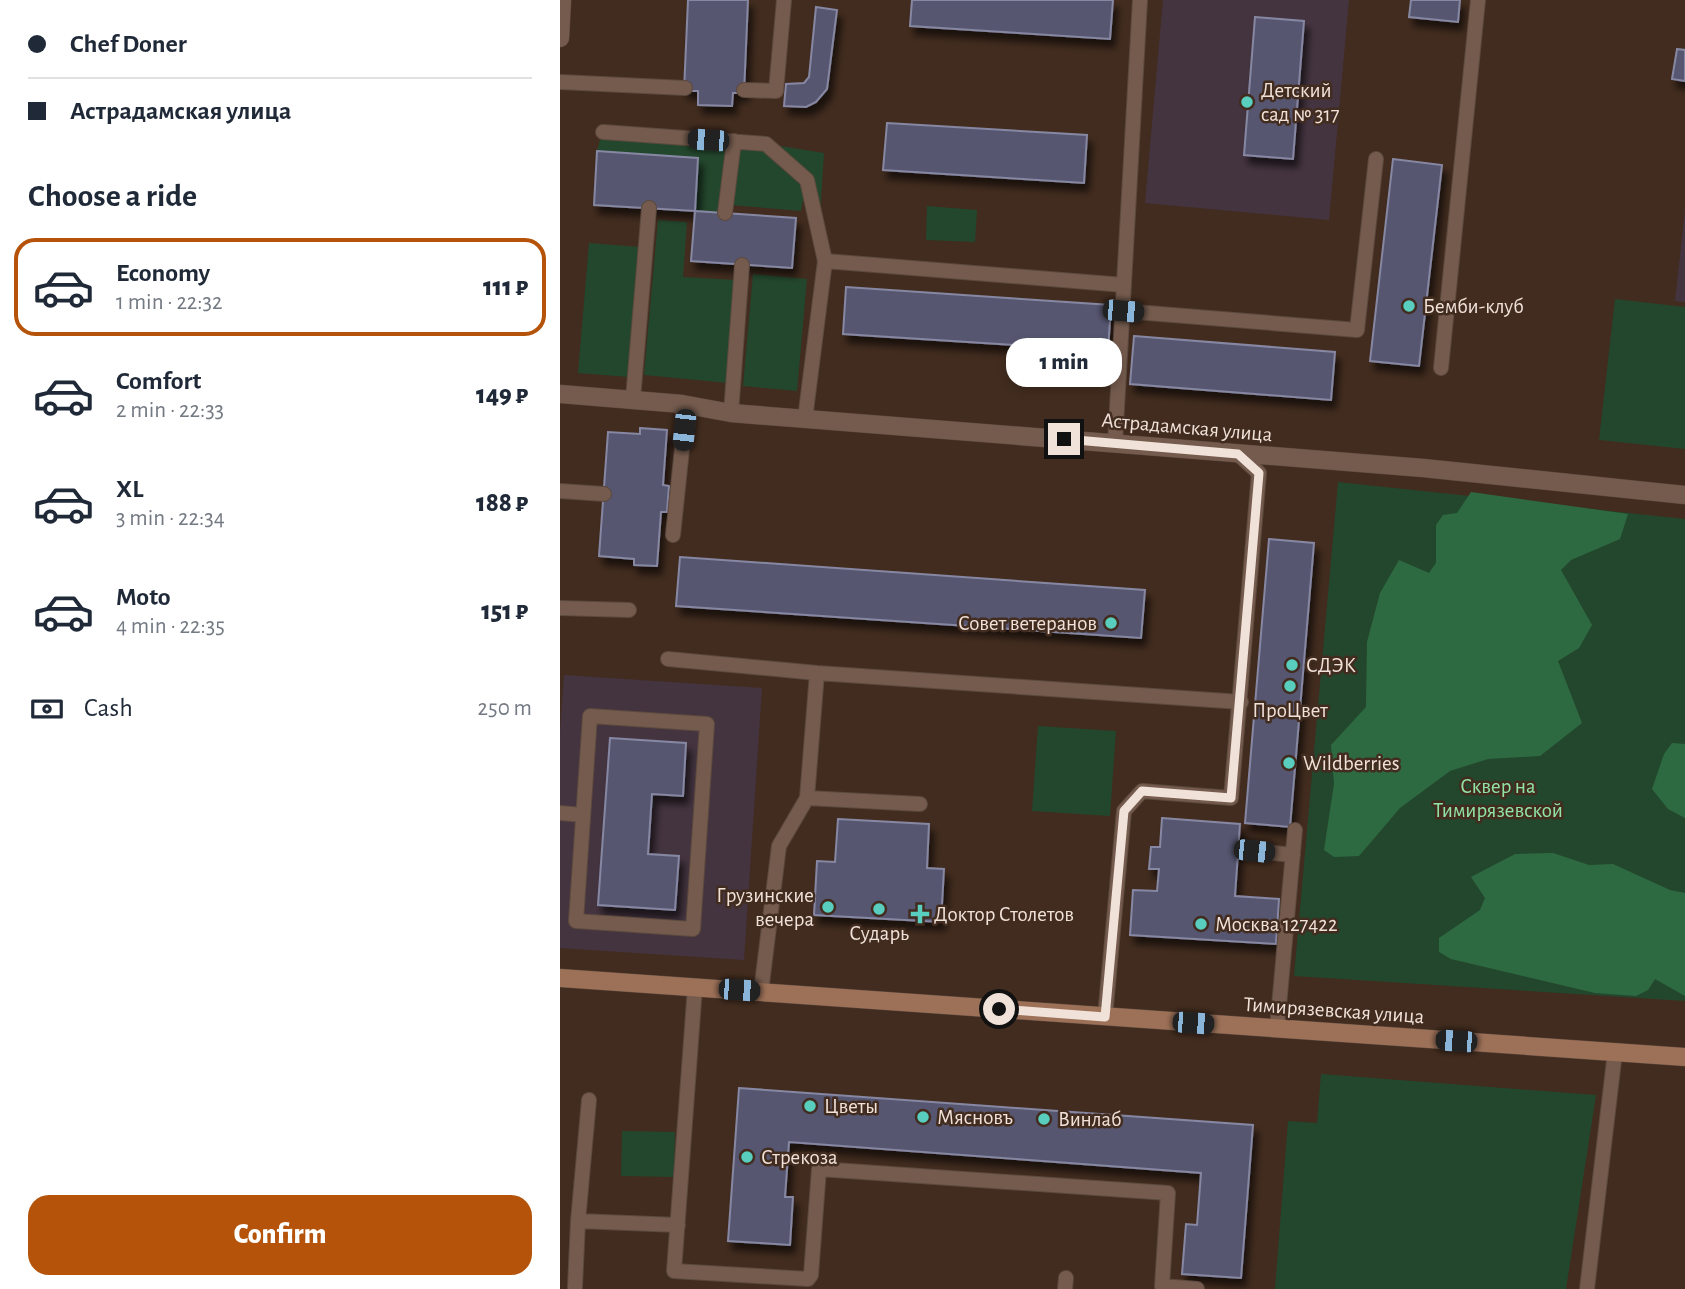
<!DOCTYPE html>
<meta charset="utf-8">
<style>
body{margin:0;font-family:"Alegreya Sans",sans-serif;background:#f2f2f3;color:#1f2937;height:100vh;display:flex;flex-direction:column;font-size:26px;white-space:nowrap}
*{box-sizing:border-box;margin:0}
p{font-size:23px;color:#747a83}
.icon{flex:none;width:38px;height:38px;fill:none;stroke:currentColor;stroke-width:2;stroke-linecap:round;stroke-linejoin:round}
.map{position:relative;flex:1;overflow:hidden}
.panel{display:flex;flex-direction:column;background:#fff;width:560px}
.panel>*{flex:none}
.guide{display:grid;align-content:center;height:154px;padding:0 28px;background:#fff}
.end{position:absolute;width:32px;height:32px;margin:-16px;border:9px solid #f0e1d9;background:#111;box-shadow:0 0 0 4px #111}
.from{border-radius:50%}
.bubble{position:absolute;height:49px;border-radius:21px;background:#fff;box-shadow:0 4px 10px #0003;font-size:23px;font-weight:800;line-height:49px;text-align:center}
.car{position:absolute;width:21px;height:42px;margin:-21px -10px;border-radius:9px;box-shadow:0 0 5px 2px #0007;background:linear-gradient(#222 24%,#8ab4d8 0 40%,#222 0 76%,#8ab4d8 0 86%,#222 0)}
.guide b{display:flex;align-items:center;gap:24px;height:66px;font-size:26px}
.guide b+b{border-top:2px solid #e0e1e3}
.guide i{width:18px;height:18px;background:#1f2937}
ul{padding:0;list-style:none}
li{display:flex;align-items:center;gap:21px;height:98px;margin:0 14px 10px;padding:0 14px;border:4px solid transparent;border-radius:21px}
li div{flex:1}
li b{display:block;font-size:26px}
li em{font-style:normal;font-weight:800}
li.current{border-color:#b45309}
li>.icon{width:63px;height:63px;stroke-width:1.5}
h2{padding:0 28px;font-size:32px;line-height:84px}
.pay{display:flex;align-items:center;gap:18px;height:77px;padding:0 28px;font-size:26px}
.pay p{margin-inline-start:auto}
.primary-button{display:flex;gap:14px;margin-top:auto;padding:14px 28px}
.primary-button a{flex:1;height:80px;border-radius:21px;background:#b45309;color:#fff;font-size:28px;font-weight:800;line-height:80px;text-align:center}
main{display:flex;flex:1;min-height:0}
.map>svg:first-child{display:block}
</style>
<main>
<section class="panel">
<div class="guide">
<b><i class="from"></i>Chef Doner</b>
<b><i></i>Астрадамская улица</b>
</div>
<h2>Choose a ride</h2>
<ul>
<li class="current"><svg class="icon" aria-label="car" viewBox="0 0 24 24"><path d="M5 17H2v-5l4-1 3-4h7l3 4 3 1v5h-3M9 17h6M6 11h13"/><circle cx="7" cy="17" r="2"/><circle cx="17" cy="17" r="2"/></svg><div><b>Economy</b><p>1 min · 22:32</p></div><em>111 ₽</em></li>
<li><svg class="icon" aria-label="car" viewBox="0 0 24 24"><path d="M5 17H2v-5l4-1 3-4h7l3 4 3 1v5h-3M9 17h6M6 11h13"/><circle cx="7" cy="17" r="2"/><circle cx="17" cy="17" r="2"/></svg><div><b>Comfort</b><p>2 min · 22:33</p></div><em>149 ₽</em></li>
<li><svg class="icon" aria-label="car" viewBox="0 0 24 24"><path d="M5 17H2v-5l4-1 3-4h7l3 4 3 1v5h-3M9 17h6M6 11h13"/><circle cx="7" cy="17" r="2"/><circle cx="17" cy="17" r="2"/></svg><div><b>XL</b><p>3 min · 22:34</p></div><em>188 ₽</em></li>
<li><svg class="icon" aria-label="car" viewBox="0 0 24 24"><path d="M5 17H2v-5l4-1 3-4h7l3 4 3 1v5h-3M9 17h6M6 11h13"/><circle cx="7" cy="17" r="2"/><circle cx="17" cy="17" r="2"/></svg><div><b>Moto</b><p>4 min · 22:35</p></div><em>151 ₽</em></li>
</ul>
<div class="pay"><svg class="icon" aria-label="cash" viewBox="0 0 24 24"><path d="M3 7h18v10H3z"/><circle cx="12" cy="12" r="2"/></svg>Cash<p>250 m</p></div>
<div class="primary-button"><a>Confirm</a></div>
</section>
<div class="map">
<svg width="1125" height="1289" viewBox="0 0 1125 1289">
<defs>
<filter id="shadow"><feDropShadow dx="4.5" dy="8" stdDeviation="3.5" flood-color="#0009"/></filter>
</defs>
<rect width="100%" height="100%" fill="#422c1f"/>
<path fill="#443440" d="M603 0H789L769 220 585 203Z
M1125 210V302L1115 301Z
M4 675 202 688 184 960 0 948V733Z"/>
<path fill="#23472d" d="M41 136 171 145 162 213 135 211 138 158 37 151Z
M214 145 264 153 260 216 250 176Z
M177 146 206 148 246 184 241 211 170 205Z
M367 206 417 210 415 242 366 240Z
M98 220 127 222 123 277 175 280 168 383 84 375Z
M29 243 80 247 69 377 18 373Z
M193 274 247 279 237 391 183 386Z
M1055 299 1125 307V449L1039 440Z
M778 482 1125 519V1001L734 976Z
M478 726 556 731 550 816 472 811Z
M761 1074 1036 1095 1006 1289H715L728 1121 757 1123Z
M62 1131 115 1132 114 1177 61 1176Z"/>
<path fill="#2e6a41" d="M911 492 1068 514 1060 539 1011 560 1001 570 1032 625 1019 648 998 661 1022 723 980 756 928 759 890 771 840 808 799 856 774 857 764 850 774 784 771 745 806 707 807 642 820 593 839 560 869 573 876 563V525L883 515 897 513Z
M1112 743 1125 744V818L1108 809 1092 789 1104 754Z
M993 853 1029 865 1053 864 1110 890 1125 893V996L1095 979 1088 990 1076 996 1035 993 891 959 879 952V938L920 910 925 898 911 877 955 854Z"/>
<path fill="#575770" stroke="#8687a2" stroke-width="2" filter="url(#shadow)" d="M128 0H188L184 93H173L172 106 138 105V91H124Z
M352 0H553L550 39 350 26Z
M851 0H900L898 22 849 17Z
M256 7 277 10 267 89 256 102 246 107 224 106 226 84 244 83 249 77Z
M695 17 744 21 733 159 684 155Z
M1117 49 1125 50V81L1112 79Z
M327 123 527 135 524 183 323 170Z
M37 151 138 158 135 211 34 205Z
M833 159 882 165 859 366 810 361Z
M135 211 236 218 232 268 131 261Z
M286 287 551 305 548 351 283 334Z
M574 336 775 352 771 400 570 384Z
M80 428 107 430 103 485 109 486 107 512H101L97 566 74 565V559L39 556 48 432 80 434Z
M709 539 754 543 730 827 685 823Z
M120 557 585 590 581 638 116 606Z
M50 738 126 743 123 796 92 794 88 854 119 856 115 910 38 905Z
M602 818 680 824 675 896 719 899 716 944 570 935 573 890 597 891 599 869H589L591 847H600Z
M278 819 369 824 367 868 384 869 381 922 254 915 257 861 275 862Z
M179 1088 693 1125 681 1278 622 1274 626 1224 637 1225 641 1173 229 1142 225 1197H233L230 1245 168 1241Z"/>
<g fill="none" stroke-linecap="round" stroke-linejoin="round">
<g stroke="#5c493e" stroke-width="16">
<path id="service" d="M0 82 125 88
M184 90 216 91 224 0
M43 132 206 144 247 180 265 261
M165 213 174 141
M563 311 797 330 816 159
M881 368 918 0
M73 399 89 208
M171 413 182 265
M245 419 265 261 564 285
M555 443 580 0
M0 491 44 494
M113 535 124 430 122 404
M0 608 69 610
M108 659 257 673 681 702
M30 716 147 724 133 929 16 921Z
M247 798 360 804
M0 813 23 815
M694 851 733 855
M135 987 114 1271 248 1279 251 1275 259 1169 608 1193 602 1286 637 1289
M201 992 219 846 247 798 257 673
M545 1017 564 811 582 791 671 798 699 473 678 454
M717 1028 735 830
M29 1100 18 1221 118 1225
M15 1287 18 1221
M505 1289 506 1278
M1027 1289 1055 1052"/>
</g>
<g stroke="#5c493e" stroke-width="19">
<path id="minor" d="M0 38 2 0
M0 394 122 404 171 413 863 468 1125 495"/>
</g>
<g stroke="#5c493e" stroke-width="19">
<path id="secondary" d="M0 978 1125 1057"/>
</g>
<use href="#service" stroke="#745b4d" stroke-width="14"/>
<use href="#minor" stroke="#745b4d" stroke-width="18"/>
<use href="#secondary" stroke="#9d7158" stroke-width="18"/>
</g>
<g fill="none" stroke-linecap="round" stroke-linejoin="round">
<path stroke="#f0e1d9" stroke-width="9" d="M439 1009 545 1017 564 811 582 791 671 798 699 473 678 454 504 439"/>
</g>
<g fill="#59cebf" stroke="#422c1f" stroke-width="2.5">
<circle cx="687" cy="102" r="7"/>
<circle cx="849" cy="306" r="7"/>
<circle cx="551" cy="623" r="7"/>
<circle cx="732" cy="665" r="7"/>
<circle cx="730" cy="686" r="7"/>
<circle cx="729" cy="763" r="7"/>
<circle cx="268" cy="907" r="7"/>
<circle cx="319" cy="909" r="7"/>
<path d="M356.5 903.5h7v7h7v7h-7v7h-7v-7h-7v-7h7z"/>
<circle cx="641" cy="924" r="7"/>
<circle cx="250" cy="1106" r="7"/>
<circle cx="363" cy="1117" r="7"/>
<circle cx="484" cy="1119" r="7"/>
<circle cx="187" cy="1157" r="7"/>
</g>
<g text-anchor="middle" stroke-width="5" stroke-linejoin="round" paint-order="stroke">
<g font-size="21" fill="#f0e1d9" stroke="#422c1f" text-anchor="start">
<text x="701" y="97">Детский<tspan x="701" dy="24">сад № 317</tspan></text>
<text x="863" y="313">Бемби-клуб</text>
<text x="537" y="630" text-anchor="end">Совет ветеранов</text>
<text x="746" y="672">СДЭК</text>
<text x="730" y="717" text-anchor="middle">ПроЦвет</text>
<text x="743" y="770">Wildberries</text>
<text x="254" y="902" text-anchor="end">Грузинские<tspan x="254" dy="24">вечера</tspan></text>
<text x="374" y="921">Доктор Столетов</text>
<text x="655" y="931">Москва 127422</text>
<text x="319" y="940" text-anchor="middle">Сударь</text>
<text x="264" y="1113">Цветы</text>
<text x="377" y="1124">Мясновъ</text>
<text x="498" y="1126">Винлаб</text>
<text x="201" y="1164">Стрекоза</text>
</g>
<g font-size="21" fill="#f0e1d9" stroke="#422c1f">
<text transform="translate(627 427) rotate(5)" y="7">Астрадамская улица</text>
<text transform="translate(774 1010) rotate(4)" y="7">Тимирязевская улица</text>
</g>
<g font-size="21" fill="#90e5a6" stroke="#422c1f">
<text x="938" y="793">Сквер на<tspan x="938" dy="24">Тимирязевской</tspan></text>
</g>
</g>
</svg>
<i class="end from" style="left:439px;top:1009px"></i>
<i class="end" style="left:504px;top:439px"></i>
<div class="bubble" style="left:446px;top:338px;width:116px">1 min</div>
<i class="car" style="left:148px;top:140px;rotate:274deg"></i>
<i class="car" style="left:563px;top:311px;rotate:95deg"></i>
<i class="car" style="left:124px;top:430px;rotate:186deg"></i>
<i class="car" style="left:694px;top:851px;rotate:96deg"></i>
<i class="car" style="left:179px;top:990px;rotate:94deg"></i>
<i class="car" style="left:633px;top:1023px;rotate:94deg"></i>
<i class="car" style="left:896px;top:1041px;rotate:274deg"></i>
</div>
</main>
